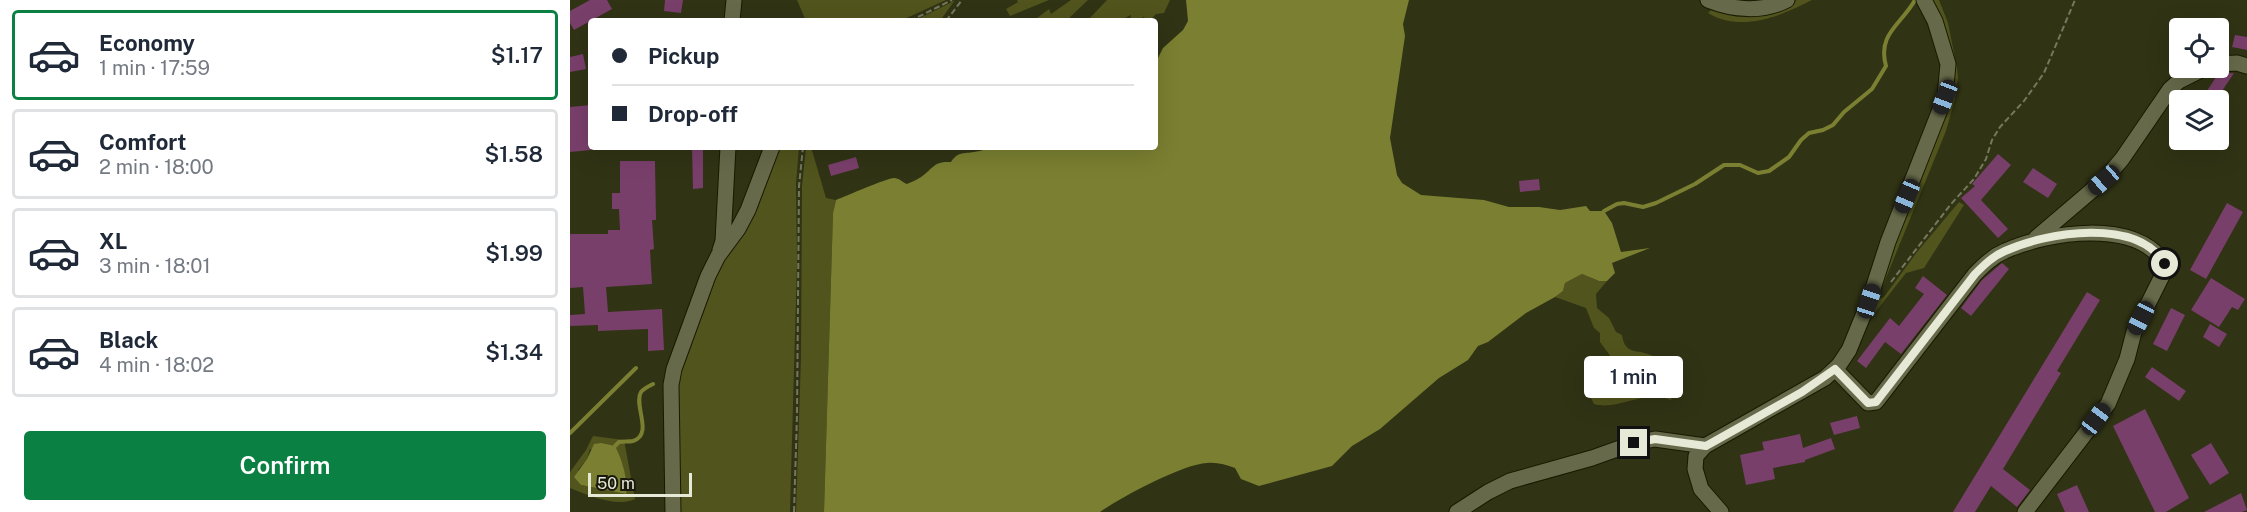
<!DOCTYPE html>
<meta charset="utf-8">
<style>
body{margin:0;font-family:"Public Sans",sans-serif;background:#f6f6f7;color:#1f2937;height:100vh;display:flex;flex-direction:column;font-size:22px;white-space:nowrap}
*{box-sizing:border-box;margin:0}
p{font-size:20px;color:#747a83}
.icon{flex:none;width:33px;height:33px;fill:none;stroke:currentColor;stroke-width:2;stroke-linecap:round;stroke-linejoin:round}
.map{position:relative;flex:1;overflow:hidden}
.sheet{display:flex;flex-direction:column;background:#fff;width:570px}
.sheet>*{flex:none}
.banner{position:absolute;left:18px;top:18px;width:570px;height:132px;border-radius:6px;box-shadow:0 6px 24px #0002;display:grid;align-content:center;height:132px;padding:0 24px;background:#fff}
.buttons{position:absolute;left:1599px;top:18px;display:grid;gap:12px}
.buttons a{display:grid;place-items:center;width:60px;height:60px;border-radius:6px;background:#fff;box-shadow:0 6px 24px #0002;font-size:30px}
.scale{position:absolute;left:18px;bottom:15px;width:104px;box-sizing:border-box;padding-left:6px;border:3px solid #e7e9d7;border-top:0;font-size:16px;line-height:21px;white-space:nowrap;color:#e7e9d7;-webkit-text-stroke:4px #18190c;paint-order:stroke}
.end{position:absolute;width:27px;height:27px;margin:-14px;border:8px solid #e7e9d7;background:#111;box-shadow:0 0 0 3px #111}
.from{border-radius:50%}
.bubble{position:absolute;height:42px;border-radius:6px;background:#fff;box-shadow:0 6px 24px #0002;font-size:20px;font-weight:600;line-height:42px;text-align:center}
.car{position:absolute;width:18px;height:36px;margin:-18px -9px;border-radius:8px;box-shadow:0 0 4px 2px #0007;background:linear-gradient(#222 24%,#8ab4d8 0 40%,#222 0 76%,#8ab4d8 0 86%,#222 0)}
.banner b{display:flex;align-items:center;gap:21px;height:57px;font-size:22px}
.banner b+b{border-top:2px solid #e0e1e3}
.banner i{width:15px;height:15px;background:#1f2937}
ul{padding:10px 0 0;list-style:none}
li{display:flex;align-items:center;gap:18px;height:90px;margin:0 12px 9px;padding:0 12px;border:3px solid #e0e1e3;border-radius:6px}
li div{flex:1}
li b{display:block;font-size:22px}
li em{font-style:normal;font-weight:600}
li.current{border-color:#0b8043}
li>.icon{width:54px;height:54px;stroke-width:1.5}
.button{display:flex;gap:12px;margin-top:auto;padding:12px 24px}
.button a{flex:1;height:69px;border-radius:6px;background:#0b8043;color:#fff;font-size:24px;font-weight:600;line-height:69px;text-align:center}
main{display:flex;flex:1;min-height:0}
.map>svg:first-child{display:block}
</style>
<main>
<section class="sheet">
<ul>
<li class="current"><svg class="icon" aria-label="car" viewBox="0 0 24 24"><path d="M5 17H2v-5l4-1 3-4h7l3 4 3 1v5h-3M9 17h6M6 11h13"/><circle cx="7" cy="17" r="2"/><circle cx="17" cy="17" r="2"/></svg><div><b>Economy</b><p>1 min · 17:59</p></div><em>$1.17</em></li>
<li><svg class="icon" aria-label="car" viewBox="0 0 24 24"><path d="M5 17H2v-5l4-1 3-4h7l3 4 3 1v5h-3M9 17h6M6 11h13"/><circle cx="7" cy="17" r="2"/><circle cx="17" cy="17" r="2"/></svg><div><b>Comfort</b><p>2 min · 18:00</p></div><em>$1.58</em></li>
<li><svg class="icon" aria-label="car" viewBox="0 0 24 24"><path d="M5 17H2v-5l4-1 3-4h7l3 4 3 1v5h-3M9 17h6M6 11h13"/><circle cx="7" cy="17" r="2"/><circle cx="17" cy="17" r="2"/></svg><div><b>XL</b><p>3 min · 18:01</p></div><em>$1.99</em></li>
<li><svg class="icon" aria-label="car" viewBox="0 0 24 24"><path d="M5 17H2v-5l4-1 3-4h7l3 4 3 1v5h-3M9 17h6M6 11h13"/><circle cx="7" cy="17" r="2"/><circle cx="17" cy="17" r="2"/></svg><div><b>Black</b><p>4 min · 18:02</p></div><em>$1.34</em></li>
</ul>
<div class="button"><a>Confirm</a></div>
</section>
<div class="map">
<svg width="1677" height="512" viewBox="0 0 1677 512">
<rect width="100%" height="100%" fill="#303314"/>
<path fill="#51541c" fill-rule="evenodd" d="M227 0H376L330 21H236Z
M385 0 370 21H344L380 3Z
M447 0H479L440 16 436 9 448 2Z
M501 0H518L496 21H463L479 9 481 14Z
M537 0H600L594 13 586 14 580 20 573 17 568 21H560L561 15 549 21H517Z
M1227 0H1242C1211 16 1171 33 1138 13L1141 10C1180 19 1191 15 1227 0Z
M1361 0H1369L1378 23 1387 68 1388 78 1385 99 1376 131 1311 290 1306 294 1345 191 1381 89Z
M205 147H229L226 184 227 263 220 512H107L108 375 118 337Z
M236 147H241L256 198 266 200 263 213 254 512H226L231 357 232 186Z
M1389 202 1394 205 1354 268 1336 273 1296 324 1303 302 1314 297 1347 252Z
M1012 274 1029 281H1037L1026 294 1027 308 1039 318 1046 332 1052 335C1055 356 1067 348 1083 356L1085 374 1098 379 1104 389 1101 400C1074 389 1049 411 1024 404L1020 396V388L1032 379 1033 371 1040 368 1041 357 1030 342V333L1024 328 1016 308 985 297 993 291 995 283Z
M23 436 54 440 65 499C46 508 18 495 0 488V472L16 450ZM20 449 52 464 55 478 56 494 11 485 8 470 17 459Z"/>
<path fill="#7a7f31" d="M616 0H839L833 24 835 36 820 138 827 175 832 183 851 195 914 200 939 207H969L990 210 1016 206 1020 211H1034L1042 223 1051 252 1080 248 1042 263 1045 273 1037 281H1029L1012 274 995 283 993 291 985 297 956 313 918 342 908 346 898 360 869 378 810 429 782 446 762 466 689 486 671 479 665 468C656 465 647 462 637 463 613 464 551 497 530 512H254L263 213 266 200C276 196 317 178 324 178 329 178 332 182 337 184 341 182 347 180 351 177 364 168 363 161 381 162 388 151 394 154 404 152 412 151 418 148 426 147H585V64L593 48 613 30 618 21Z
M31 443 45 446C51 457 59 481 56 494L11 485 4 477 17 459 24 444Z"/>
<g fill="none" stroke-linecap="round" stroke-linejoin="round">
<path stroke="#7a7f31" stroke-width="4" d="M1034 211 1047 204 1054 203 1073 207 1086 203 1125 184 1154 165H1170L1188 173 1199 171 1219 157 1231 140 1239 133 1253 130 1263 125 1274 112 1302 89 1316 66C1307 34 1331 25 1345 0
M0 433 66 368
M45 446 49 442C53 441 59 442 63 441 84 434 63 405 71 392 73 389 79 386 83 384"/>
</g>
<path fill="#793f6b" d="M20 0H37L42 9 4 30 0 23V11Z
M95 0H113L111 13 94 11Z
M1665 35 1677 37V50L1662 47Z
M13 54 16 69 0 72V57Z
M1664 73 1646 100H1631L1648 74Z
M21 105V150L0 152V107Z
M122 147H133V188L123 189Z
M1428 154 1441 165 1411 200 1438 229 1428 238 1391 198 1405 186 1402 184Z
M286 157 289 168 261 176 258 165Z
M50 161H85L86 220H82L84 249 80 250 82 284 36 287 38 312 92 309 94 350 78 351V329L28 331V325L0 326V315L15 314 13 287 0 288V234H38V230H50L49 209H42V193H50Z
M1463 168 1487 184 1478 198 1453 182Z
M969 179 970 190 950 192 949 181Z
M1657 203 1673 212 1636 279 1620 270Z
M1432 263 1439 269 1401 316 1391 308 1412 280Z
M1353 276 1377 295 1331 354 1315 342 1296 368 1287 361 1320 318 1329 326 1354 294 1345 288Z
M1641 278 1675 299 1668 310 1662 307 1649 327 1621 310Z
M1517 292 1530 300 1487 371 1491 373 1433 469 1460 490 1447 507 1421 486 1405 512H1383Z
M1601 308 1615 315 1597 351 1583 344Z
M1640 324 1657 334 1649 347 1633 337Z
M1582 367 1616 391 1609 401 1575 377Z
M1575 409 1619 498 1596 512H1585L1543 426Z
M1287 416 1290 428 1264 435 1260 423Z
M1230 434 1233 448 1261 438 1265 449 1235 460V462L1203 468 1205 479 1176 485 1170 455 1194 450 1192 442Z
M1641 443 1659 473 1640 485 1621 455Z
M1507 485 1519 512H1495L1487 494Z
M1671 493 1677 510 1672 512H1634Z"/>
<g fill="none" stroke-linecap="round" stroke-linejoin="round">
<g stroke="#191a00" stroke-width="17">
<path id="minor" d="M1138 0C1163 10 1192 13 1217 0
M162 21 164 0
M1648 64 1667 63 1677 66
M1466 238 1534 180 1552 159 1600 89 1609 81 1635 68
M150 250 153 241 158 147
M1265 369 1298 403 1306 402 1405 274C1414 265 1423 256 1435 251 1477 232 1567 218 1595 264L1594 272 1564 332 1557 359 1538 404 1455 512
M103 512 101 385 104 369 138 276 148 256 168 229 178 210 202 147
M887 512 918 492 940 481 1022 458 1064 443 1085 439 1135 446
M1151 512 1131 489 1125 469 1126 456 1135 446 1255 378 1269 365 1279 350 1299 301 1318 242 1375 97 1378 64 1365 21 1354 0"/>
</g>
<path stroke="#75785e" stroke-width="2" stroke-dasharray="6 3" stroke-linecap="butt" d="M340 21 382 0
M376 21 392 0
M1321 282 1381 204 1404 179 1416 159 1422 140 1430 127 1454 101 1474 73 1505 0
M224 512 227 415 229 186 233 147"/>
<use href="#minor" stroke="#676a4a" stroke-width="15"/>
</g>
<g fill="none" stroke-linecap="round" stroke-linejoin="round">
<path stroke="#e7e9d7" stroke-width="8" d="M1064 443 1085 439 1136 446 1232 392 1265 369 1298 403 1306 402 1405 274C1414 265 1423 256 1435 251 1477 232 1567 217 1595 264"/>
</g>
</svg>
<div class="buttons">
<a><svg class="icon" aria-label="locate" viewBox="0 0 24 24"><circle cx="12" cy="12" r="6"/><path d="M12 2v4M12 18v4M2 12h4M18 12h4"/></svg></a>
<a><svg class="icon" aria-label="layers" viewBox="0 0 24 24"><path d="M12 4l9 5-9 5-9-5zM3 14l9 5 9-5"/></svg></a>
</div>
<div class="scale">50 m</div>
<i class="end from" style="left:1595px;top:264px"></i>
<i class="end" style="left:1064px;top:443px"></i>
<div class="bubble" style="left:1014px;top:356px;width:99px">1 min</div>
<i class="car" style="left:1375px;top:97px;rotate:201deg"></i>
<i class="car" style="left:1534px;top:180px;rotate:229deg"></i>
<i class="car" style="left:1337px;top:196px;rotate:203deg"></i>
<i class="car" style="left:1299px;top:301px;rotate:18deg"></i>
<i class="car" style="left:1571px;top:318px;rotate:207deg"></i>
<i class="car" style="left:1526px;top:419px;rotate:37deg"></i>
<div class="banner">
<b><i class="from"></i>Pickup</b>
<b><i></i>Drop-off</b>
</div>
</div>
</main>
